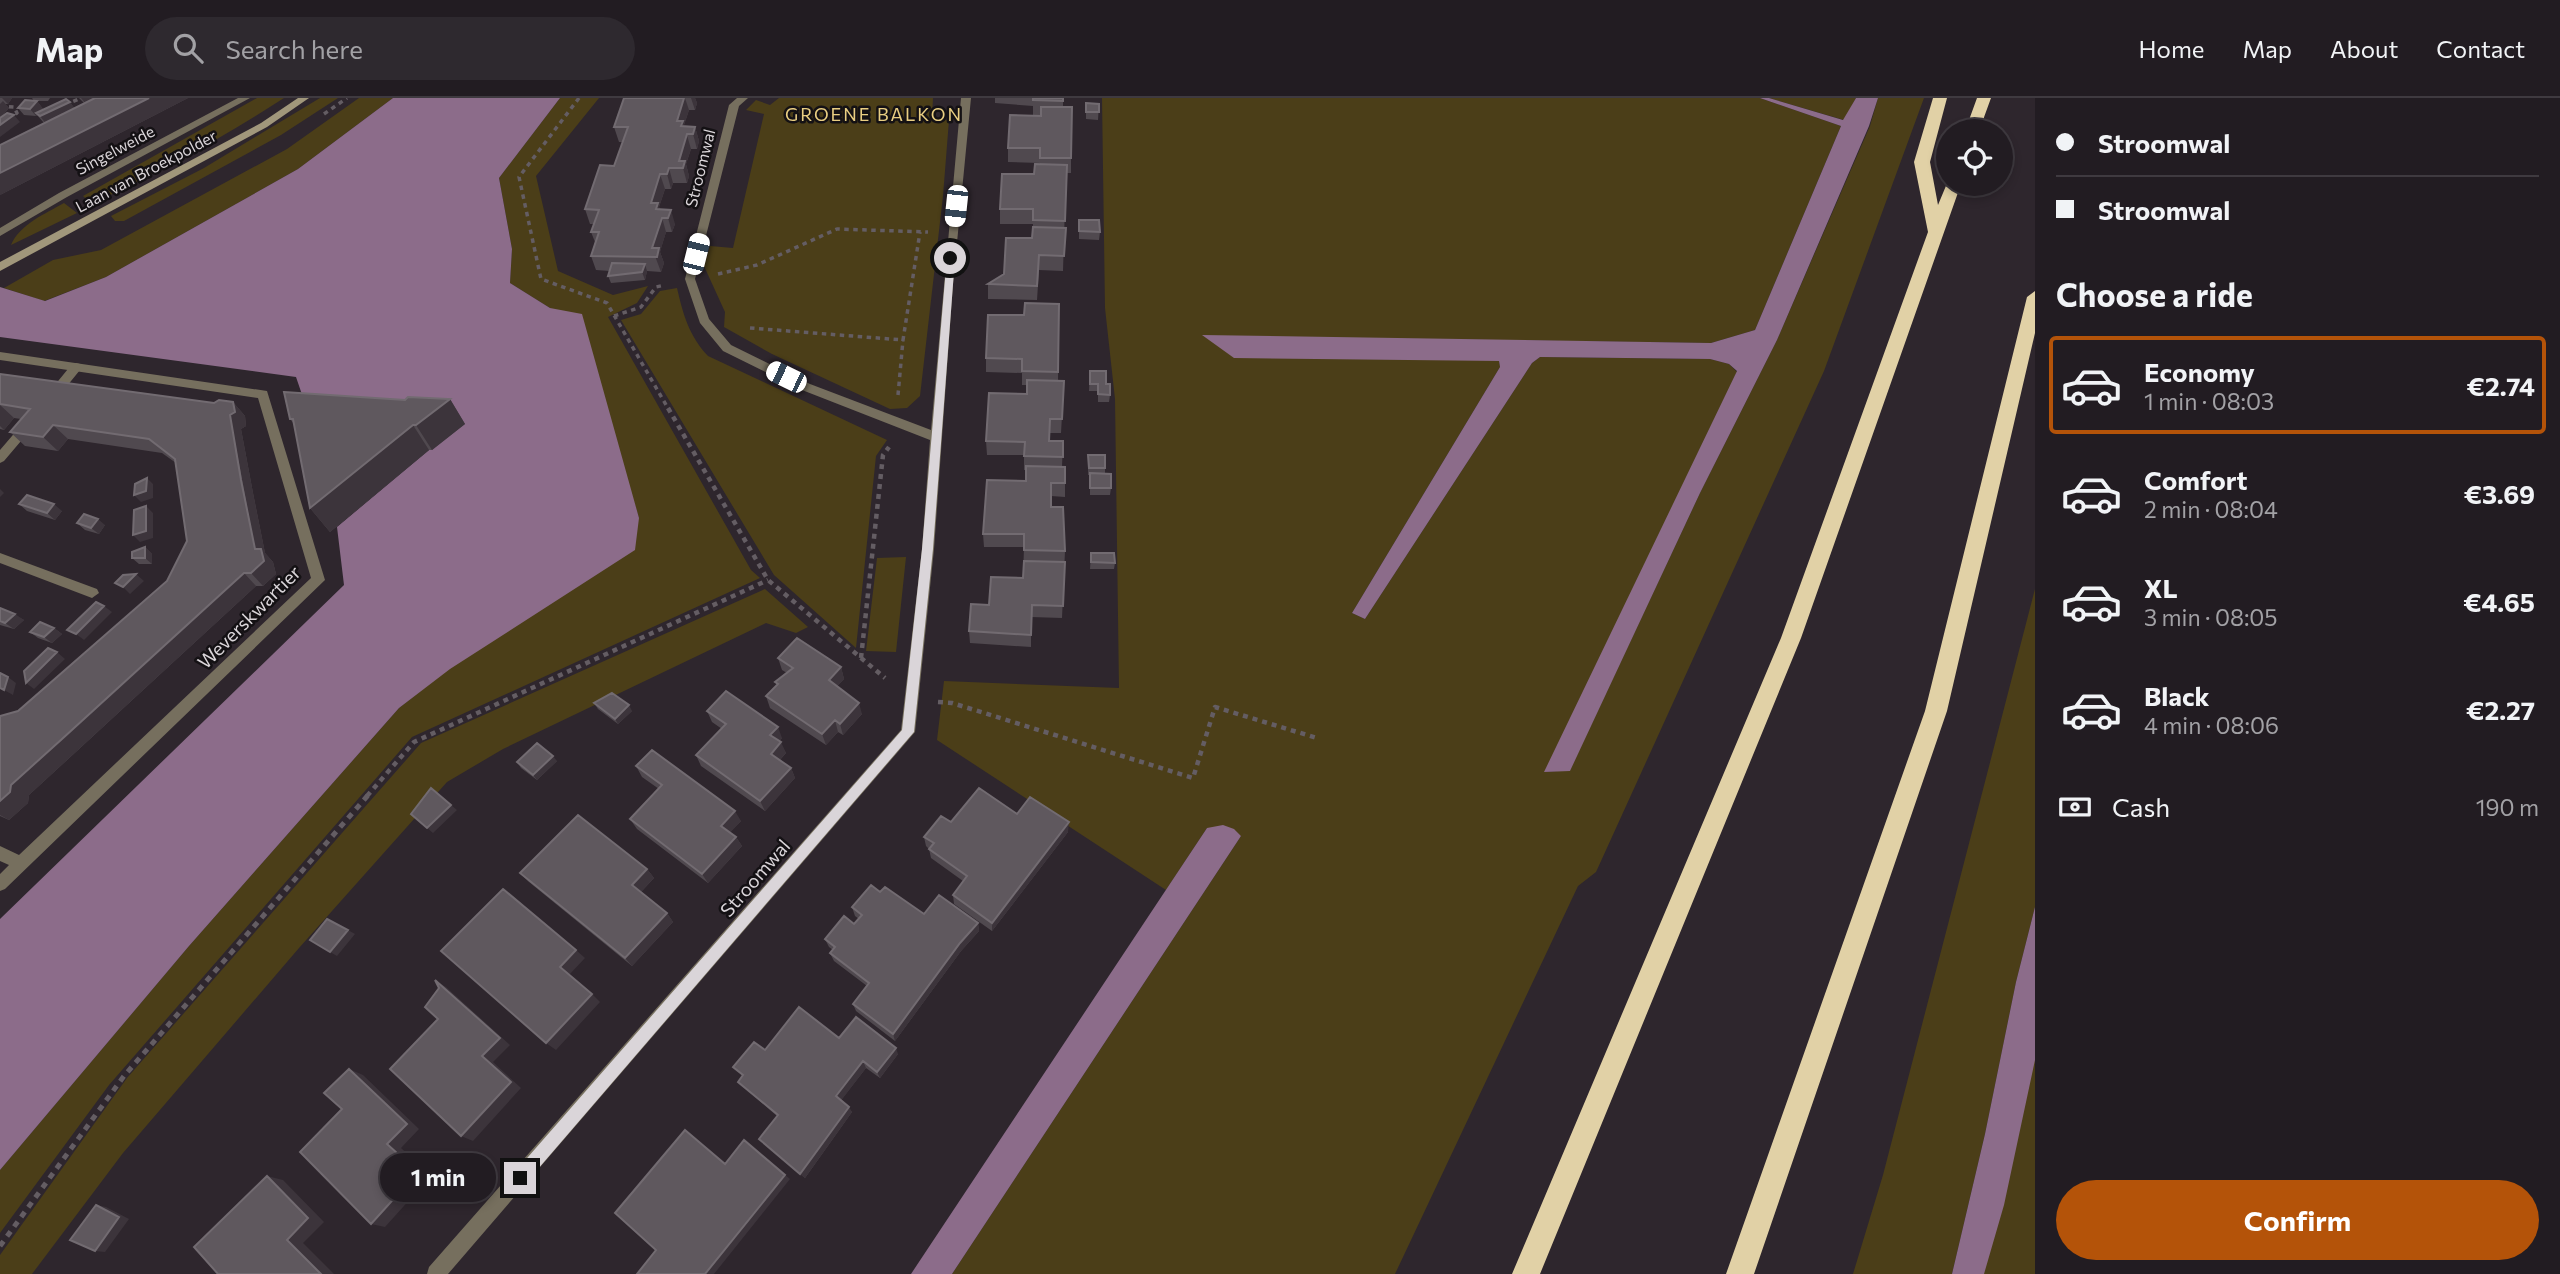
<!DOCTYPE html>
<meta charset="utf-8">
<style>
body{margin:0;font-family:Commissioner,sans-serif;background:#2e292f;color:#f1f3f6;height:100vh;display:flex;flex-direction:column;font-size:26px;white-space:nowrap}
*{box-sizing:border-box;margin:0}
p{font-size:23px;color:#a2a1a5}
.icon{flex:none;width:38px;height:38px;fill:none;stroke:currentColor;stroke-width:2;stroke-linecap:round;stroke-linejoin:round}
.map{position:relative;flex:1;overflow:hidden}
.drawer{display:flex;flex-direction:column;background:#221c22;width:525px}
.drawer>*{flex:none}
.banner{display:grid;align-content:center;height:154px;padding:0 21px;background:#221c22}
.controls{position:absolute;left:1936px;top:21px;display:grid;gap:14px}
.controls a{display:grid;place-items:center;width:77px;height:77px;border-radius:50%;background:#221c22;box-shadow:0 4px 10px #0003,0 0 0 2px #3f3a40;font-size:35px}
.end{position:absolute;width:32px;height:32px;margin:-16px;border:9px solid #dad5d9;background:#111;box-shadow:0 0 0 4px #111}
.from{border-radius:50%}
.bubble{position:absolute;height:49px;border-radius:24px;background:#221c22;box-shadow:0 4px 10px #0003,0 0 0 2px #3f3a40;font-size:23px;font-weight:700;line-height:49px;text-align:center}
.car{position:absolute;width:21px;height:42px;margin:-21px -10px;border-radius:9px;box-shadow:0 0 5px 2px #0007;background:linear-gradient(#fff 24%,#345 0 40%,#fff 0 76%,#345 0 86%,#fff 0)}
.banner b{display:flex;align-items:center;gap:24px;height:66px;font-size:26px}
.banner b+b{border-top:2px solid #3f3a40}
.banner i{width:18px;height:18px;background:#f1f3f6}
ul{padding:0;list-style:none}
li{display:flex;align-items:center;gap:21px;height:98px;margin:0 14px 10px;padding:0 7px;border:4px solid transparent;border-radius:7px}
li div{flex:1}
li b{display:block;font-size:26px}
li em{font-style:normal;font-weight:700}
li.on{border-color:#b45309}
li>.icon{width:63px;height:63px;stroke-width:1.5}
h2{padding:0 21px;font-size:32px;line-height:84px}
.pay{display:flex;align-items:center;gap:18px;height:77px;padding:0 21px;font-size:26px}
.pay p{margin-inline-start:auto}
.cta{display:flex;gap:14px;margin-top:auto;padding:14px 21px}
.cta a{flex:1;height:80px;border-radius:42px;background:#b45309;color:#fff;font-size:28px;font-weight:700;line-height:80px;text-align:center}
header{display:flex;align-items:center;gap:42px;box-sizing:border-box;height:98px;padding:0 35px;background:#221c22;border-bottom:2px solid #3f3a40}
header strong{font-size:33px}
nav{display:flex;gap:38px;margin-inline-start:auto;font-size:24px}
.search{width:490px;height:63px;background:#2e292f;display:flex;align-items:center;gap:18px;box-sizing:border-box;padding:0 24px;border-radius:38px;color:#a2a1a5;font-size:26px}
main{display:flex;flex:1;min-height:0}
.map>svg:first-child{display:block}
</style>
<header>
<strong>Map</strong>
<div class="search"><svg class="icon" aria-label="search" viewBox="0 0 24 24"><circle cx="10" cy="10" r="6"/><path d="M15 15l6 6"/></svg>Search here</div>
<nav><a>Home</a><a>Map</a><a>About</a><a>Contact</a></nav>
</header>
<main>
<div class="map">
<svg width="2035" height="1176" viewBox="0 0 2035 1176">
<rect width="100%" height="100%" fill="#2e262d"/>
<path fill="#4b3e18" d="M257 0H284C224 39 161 73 96 104L91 105 83 98Z
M320 0H338L281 37 124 123H115L111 118 204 70Z
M359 0H393L298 71 106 179 44 203 4 190 53 162 101 152 287 51Z
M560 0H599L536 78 558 173 613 197 648 188 637 205 608 219 751 472 760 480 412 639 109 987 0 1135V1072L189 848 399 610 639 420 626 378 550 210 510 185 512 151 499 80Z
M779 0H933L932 21 949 22 943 98 920 298 907 310 890 311 772 256 724 229 725 214 704 168 710 148 733 150 764 16 746 12 756 2 770 7Z
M1102 0H1760L1841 28 1755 232 1711 245 1204 238 1499 263 1500 269 1352 515 1365 521 1532 265 1540 259 1710 261 1729 266 1737 274 1545 674 1570 672 1700 395 1777 242 1870 28 1878 0H1924L1824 273 1596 774 1578 788 1395 1176H952L1241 738 1207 730 1166 792 937 642 944 583 1119 590 1115 301 1105 210Z
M1769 0H1856L1844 22Z
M64 105 77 115 11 147C20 126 45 116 64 105Z
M677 190C683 216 689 238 708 258L887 342 876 358 856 550 774 477 621 222 641 216 660 193Z
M906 459 896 554 866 553 877 460Z
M765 491 808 529 796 535 766 525 503 651 447 684 299 850 123 1055 32 1176H0V1157L127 980 421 645Z
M2035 491V809L2016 884 1985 1036 1952 1176H1853L1883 1077Z
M2035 916V1176H1980Z"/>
<path fill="#8c6c8a" d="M393 0H560L499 80 512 151 510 185 550 210 582 216 639 420 635 452 450 571 399 610 189 848 0 1072V821L344 487 337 429 429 352H432L310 320 296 279 0 239V189L45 203 106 179 298 71Z
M1760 0H1769L1843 22 1856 0H1878L1869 28 1777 242 1700 395 1570 673 1544 674 1737 273 1729 266 1710 261 1540 259 1532 265 1365 521 1352 515 1500 269 1499 263 1234 260 1202 237 1711 245 1755 232 1841 28Z
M1223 727 1234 731 1241 738 952 1176H911L1207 730Z
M2035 809V962L2004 1107 1984 1176H1952L1985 1036 2016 884Z"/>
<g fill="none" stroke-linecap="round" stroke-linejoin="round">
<path stroke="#645d63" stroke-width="3.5" stroke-dasharray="4.5 4.5" stroke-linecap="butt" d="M579 0 519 79 541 181 607 205 669 312
M65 7 81 0
M0 8 14 9 17 15 12 19
M324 16 347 0
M718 176 757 167 837 131 928 134
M614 218 641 209 656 189 665 187
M750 230 903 242 920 134
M898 297 903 242"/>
<path stroke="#645d63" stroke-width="4.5" stroke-dasharray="5 5" stroke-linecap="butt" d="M668 310 768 482 885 580
M861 560 883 357 889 349
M938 604 952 605 1193 680 1215 609 1317 640
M367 698 414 644 768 482"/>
<path stroke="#645d63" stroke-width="5" stroke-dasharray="6 6" stroke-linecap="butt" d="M0 1148 124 978 369 696"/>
<path fill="#766f5e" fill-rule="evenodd" d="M76 265 80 266V272L58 299H50V293L72 266Z
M28 323 32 324 34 327 32 330 4 363 0 365V352L24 324Z
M0 455 97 491 99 495 92 500 0 465Z"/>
<path fill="#766f5e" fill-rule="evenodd" d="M238 0H250L67 99 0 138V130L59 95Z
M737 0H748L739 8 695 181 709 221 731 247 810 286 931 332 961 0H971L953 186 934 451 915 634 448 1176H427L429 1169 901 632 922 451 930 342 802 292 723 253 700 225 685 181 729 7Z
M0 254 267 293 325 482 5 791 0 793V776L9 767 0 763V748L19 757 311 480 258 300 0 262Z"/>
<path fill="#a1977b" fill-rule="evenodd" d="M298 0H309L267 29 0 173V164L261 25Z"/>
<path fill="#e1d1a6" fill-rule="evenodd" d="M1933 0H1947L1930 64 1938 107 1948 83V86H1961L1801 540 1540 1176H1512L1781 540 1928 134 1914 64Z
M1977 0H1991L1979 33H1965Z
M2035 193V235L1947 613 1754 1176H1726L1925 613 2027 199Z"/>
</g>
<path fill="#50494f" d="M0 0H12L8 6H5L9 10 0 20Z
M32 0H50L48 3H37L43 11 41 13 70 4 74 10 84 5 79 0H188L0 97 44 25 37 17 36 18 24 17 18 10 34 3Z
M624 0H695L697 5 695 12H689L684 27V28L695 29 699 43 697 51H691L686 66 689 78 687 85H673L671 91H665L659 109 660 111 675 126 672 134H666L661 150 660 154 664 165 661 174 647 173 645 182 611 185 608 178 610 173 596 172 591 158 595 144 591 134 594 126H590L585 111 614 68 623 44H619L614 29Z
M995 0H1063V9L1071 60V75H1066L1063 173 1039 172 1037 202 988 201V186L1004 176 1032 140 1033 126H1000V111L1034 76 1040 66V65L1008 64V50L1033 17V8L995 5Z
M1086 5 1099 6 1098 22 1086 21Z
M1079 122 1100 134 1099 142 1079 141Z
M1059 206 1058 283H1064L1061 335H1050L1049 343H1063L1062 369 1065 385V399L1051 398V409L1065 453 1062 520 1031 519V549L970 545 969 533 989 507 1023 480 1024 449H984L983 436 1026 383V372H1024V357H987L986 343 1027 296V287H1022V275L986 274V260L1024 217Z
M1090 273 1106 286 1110 297 1109 304H1098V293H1089Z
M0 276 214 305 233 304 245 318 246 328 241 331 253 395 265 455 273 464 276 476 263 488H256L78 652 29 697 28 705 9 722 0 718V618L18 613 167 483 187 443 176 365 162 355 68 341 58 353 25 348 10 334 21 321 14 320 4 332 0 331Z
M450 301 465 326 432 352H429L330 434 310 410 294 326 290 321 405 302Z
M1088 357 1105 370V375L1111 390 1110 397H1090V377H1088Z
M19 406 62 413 55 422 27 413Z
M77 425 105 427 99 436 85 432Z
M145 449 152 456V466H139L132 460Z
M1091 455 1115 465 1114 471H1090Z
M0 510 24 522 14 531 0 527Z
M54 530 62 536 52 545 38 540 30 534Z
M778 560 841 569 844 581 837 588 862 616 843 637 838 634 826 647 770 610 766 598 777 587 775 584 787 575 782 572Z
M594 605 632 613 618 626 598 611Z
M707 613 782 640 779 643 786 655 780 662 791 670 795 680 765 713 701 668 696 657 722 631 712 624Z
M557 663 537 682 521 670 517 664Z
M636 668 741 723 730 734 736 739 742 748 708 785 637 731 630 721 659 691 642 679Z
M1017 716 1068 734 992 833 954 806 953 797 963 783 931 760 929 751 926 748 924 739 951 724Z
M647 771 654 780 641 794 667 815 673 824 632 868 529 784 520 775Z
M880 794 924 816 978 825 979 833 961 853 895 943 856 913 853 906 867 888 834 863 830 855 833 852 829 849 825 841 854 826 859 821 855 818 852 809Z
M765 952 898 956 880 980 866 970 841 1002 852 1014 805 1080 759 1041 777 1018 738 984 743 978 733 969Z"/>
<path fill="#3c343b" d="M2 0H12L8 6Z
M81 0H98L86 6Z
M149 0H188L0 97V75Z
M684 0H685L689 12 684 27 691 51 686 66 689 78 687 85 683 70 679 63 677 23Z
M691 0H695L697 5 695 12Z
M3 3 9 10 0 20V6Z
M37 3 43 11 36 18 30 11Z
M70 4 75 11 46 26 40 18Z
M14 17 20 24 0 39V27Z
M695 29 699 43 697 51 693 36Z
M669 70 673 85 671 91 667 76Z
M660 76 665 91 659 109 666 134 660 154 664 165 661 174 652 150 651 105Z
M671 112 675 126 672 134 668 120Z
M645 166 647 173 645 182 642 174Z
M450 301 465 326 432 352 416 327Z
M233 304 245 318 246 328 241 331 253 395 265 455 273 464 276 476 263 488 251 475 255 451 230 317Z
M0 307 14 320 4 332 0 328Z
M53 327 68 341 58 353 43 339Z
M413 327 429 352 330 434 310 410Z
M147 380 153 386V400L141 404 134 397Z
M0 391 4 395 0 399Z
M54 406 62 413 55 422 47 415Z
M146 408 153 415V440L140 444 133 437Z
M98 421 105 427 99 436 91 430Z
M145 449 152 456V466L145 460Z
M244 475 256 488 29 697 28 705 9 722 0 717V703L11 687Z
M136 476 144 483 130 496 123 489Z
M104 508 112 514 84 542 76 536Z
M15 516 24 522 14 531 5 525Z
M54 530 62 536 52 545 44 539Z
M57 554 65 561 34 591 26 585Z
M841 569 844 581 832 593 829 582Z
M8 579 16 585 13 597 4 592Z
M859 605 862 616 843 637 840 626Z
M629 607 632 613 618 626 615 621Z
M835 622 838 634 826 647 822 636Z
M778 629 782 640 775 648 770 637Z
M781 644 786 655 776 666 771 656Z
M553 658 557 663 537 682 533 677Z
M791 670 795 680 765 713 760 703Z
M451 707 457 712 433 735 427 730Z
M735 713 741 723 727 738 721 728Z
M1069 724 1068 734 992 833V825Z
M736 739 742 748 708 785 702 776Z
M647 771 654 780 639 796 632 787Z
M667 815 673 824 632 868 625 860Z
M978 825 979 833 961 853 895 943 893 936 960 845Z
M348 832 355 836 337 858 330 854Z
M576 852 585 860 569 877 560 869Z
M435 882 446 889 510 947 493 964 521 990 473 1043 461 1038 482 958Z
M592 896 600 904 556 952 546 945Z
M896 950 898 956 880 980 877 974Z
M863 963 866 970 840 1004 836 998Z
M349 971 363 977 419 1031 401 1050 431 1078 385 1129 371 1126 387 1046Z
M849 1009 852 1014 805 1080 800 1076Z
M744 1042 790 1081 714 1176H705Z
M267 1078 283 1082 324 1124 303 1145 334 1176H321L287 1142Z
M96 1107 106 1109 129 1121 105 1154 95 1153Z"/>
<path fill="#5f585e" stroke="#726b71" stroke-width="2" d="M95 0H149L0 75V47Z
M624 0H684L677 23H683L681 28 695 29 693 36H687L679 63H685L683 70H669L667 76H660L651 105H658L656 111 671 112 668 120H662L652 150H659L657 159 591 158 599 134H591L599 112 585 111 600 67 614 68 628 29H614Z
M1033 0H1063V3L1033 2Z
M66 1 70 4 40 18 36 15Z
M25 2 37 3 30 11 18 10Z
M1086 5 1099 6V14H1086Z
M1041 9H1072L1071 60H1040V50H1008L1010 17 1041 18Z
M7 15 14 17 0 27V20Z
M1035 66 1067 67 1065 123 1033 122V111H1000L1002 76H1034Z
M1079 122H1099L1100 134 1079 133Z
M1033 129 1066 130 1064 158 1039 157 1037 188 988 186 1004 176 1006 140H1032Z
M612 165 645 166 642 174 608 178Z
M1025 205 1059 206 1058 274 1022 273V261L986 260 988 217H1024Z
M1090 273H1106V286H1110V297L1098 296V286H1090Z
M0 276 214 305 219 302 233 304 235 314 230 317 241 382 255 451H261L264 463 251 475H244L62 641 11 687 10 694 0 703V618L18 613 167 483 187 443 175 361 149 341 53 327 43 339 10 334 30 311 0 306Z
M1027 282 1064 283 1062 321H1050L1049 343H1063V359L1024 358 1025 344 986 343 989 295 1027 296Z
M284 294 405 302 408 299 450 301 416 327H413L310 410 293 321H290Z
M1088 357H1105V370H1089Z
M1026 368 1065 369V385H1051V409H1063L1065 453 1024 452V436H983L987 382 1026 383Z
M1090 375 1111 376V390H1090Z
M147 380 146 393 134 397 135 386Z
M27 397 54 406 47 415 19 406Z
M146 408V433L133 437 134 412Z
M84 416 98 421 91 430 77 425Z
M145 449V460H132V454Z
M1091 455H1114L1115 465 1091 464Z
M1024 463 1065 464 1063 508 1032 507 1031 537 969 533 971 506 989 507 991 479 1023 480Z
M136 476 123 489 115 485 123 477Z
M96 504 104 508 76 536 67 532Z
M0 510 15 516 5 525 0 523Z
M40 524 54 530 44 539 30 534Z
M797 540 841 569 829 582 859 605 840 626 835 622 822 636 766 598 778 586 775 584 793 570 778 560Z
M48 550 57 554 26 585 24 573Z
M0 575 8 579 4 592 0 590Z
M726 593 778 629 770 637 781 644 771 656 791 670 760 703 696 657 726 626 707 613Z
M612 595 629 607 615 621 594 605Z
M537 645 553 658 533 677 517 664Z
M652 652 735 713 721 728 736 739 702 776 630 721 662 687 636 668Z
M431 690 451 707 427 730 411 716Z
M979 690 1017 716 1030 699 1069 724 992 825 953 797 967 778 929 751 934 745 924 739 941 718 951 724Z
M578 717 647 771 632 787 667 815 625 860 520 775Z
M871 787 880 794 885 789 924 816 939 797 978 825 960 845 893 936 853 906 869 885 830 855 835 849 825 841 844 818 854 826 862 817 852 809Z
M503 791 576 852 560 869 592 896 546 945 441 853Z
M327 821 348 832 330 854 310 842Z
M435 882 500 940 482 958 511 984 461 1038 390 971 438 921 425 909 439 890Z
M799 909 839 940 856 919 896 950 877 974 863 963 836 998 849 1009 800 1076 759 1041 778 1017 738 984 743 977 733 969 754 944 765 952Z
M349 971 407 1026 387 1046 418 1074 371 1126 300 1054 342 1011 324 995Z
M685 1032 725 1066 744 1042 785 1077 705 1176H637L656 1152 615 1115Z
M267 1078 308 1120 287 1142 321 1176H218L194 1149Z
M96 1107 119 1119 95 1153 70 1142Z"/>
<path fill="#dad5d9" d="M947 158 955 160 933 451 914 634 525 1086 520 1088 514 1086 512 1080 514 1075 902 632 922 451Z"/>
<g text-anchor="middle" stroke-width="5" stroke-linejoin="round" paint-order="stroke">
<g font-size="16" fill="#dad5d9" stroke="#141114">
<text transform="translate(115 52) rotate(-28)" y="6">Singelweide</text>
<text transform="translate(700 70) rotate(-76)" y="6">Stroomwal</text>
<text transform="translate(146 73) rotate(-28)" y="6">Laan van Broekpolder</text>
</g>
<g font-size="18" letter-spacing="2" fill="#e9ce82" stroke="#141114">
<text x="874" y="23">GROENE BALKON</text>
</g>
<g font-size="19" fill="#dad5d9" stroke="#141114">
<text transform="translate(249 519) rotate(-45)" y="7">Weverskwartier</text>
<text transform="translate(755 780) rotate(-49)" y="7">Stroomwal</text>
</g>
</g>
</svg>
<div class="controls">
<a><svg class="icon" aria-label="locate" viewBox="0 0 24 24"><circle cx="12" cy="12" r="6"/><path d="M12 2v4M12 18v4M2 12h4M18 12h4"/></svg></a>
</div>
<i class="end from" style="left:950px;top:160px"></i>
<i class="end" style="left:520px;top:1080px"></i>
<div class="bubble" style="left:380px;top:1055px;width:116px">1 min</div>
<i class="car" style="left:956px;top:108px;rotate:186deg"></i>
<i class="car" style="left:696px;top:156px;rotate:14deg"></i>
<i class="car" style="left:786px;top:279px;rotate:296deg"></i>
</div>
<section class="drawer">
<div class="banner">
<b><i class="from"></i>Stroomwal</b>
<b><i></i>Stroomwal</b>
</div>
<h2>Choose a ride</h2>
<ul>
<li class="on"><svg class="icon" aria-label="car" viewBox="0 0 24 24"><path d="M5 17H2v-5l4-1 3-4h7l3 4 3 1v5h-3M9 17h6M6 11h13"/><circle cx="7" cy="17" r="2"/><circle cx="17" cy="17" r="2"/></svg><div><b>Economy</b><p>1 min · 08:03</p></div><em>€2.74</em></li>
<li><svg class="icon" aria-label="car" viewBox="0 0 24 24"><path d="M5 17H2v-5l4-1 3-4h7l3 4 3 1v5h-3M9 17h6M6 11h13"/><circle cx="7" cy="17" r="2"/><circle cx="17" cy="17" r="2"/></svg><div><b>Comfort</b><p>2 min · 08:04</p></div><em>€3.69</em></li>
<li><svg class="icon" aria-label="car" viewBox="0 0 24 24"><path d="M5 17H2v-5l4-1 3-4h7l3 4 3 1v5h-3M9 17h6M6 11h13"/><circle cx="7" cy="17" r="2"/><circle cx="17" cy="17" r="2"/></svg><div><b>XL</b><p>3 min · 08:05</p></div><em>€4.65</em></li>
<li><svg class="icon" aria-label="car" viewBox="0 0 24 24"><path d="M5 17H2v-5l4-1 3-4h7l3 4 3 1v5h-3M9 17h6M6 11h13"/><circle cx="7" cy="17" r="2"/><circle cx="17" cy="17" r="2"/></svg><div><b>Black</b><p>4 min · 08:06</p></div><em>€2.27</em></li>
</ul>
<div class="pay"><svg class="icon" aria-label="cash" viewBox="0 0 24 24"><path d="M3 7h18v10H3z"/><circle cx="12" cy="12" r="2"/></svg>Cash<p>190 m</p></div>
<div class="cta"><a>Confirm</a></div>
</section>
</main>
